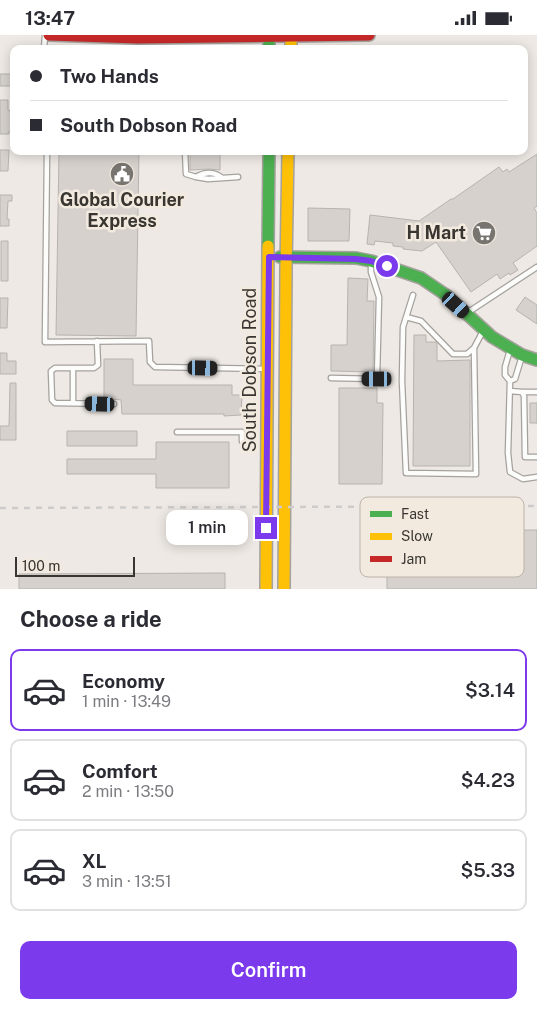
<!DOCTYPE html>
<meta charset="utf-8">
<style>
body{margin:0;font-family:"Public Sans",sans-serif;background:#f2f2f3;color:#2b2b33;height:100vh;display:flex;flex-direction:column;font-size:19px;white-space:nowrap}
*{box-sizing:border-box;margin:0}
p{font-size:16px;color:#7c7c81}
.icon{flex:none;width:28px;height:28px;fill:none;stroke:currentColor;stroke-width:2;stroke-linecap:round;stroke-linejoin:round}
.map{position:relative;height:554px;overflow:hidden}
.details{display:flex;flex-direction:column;background:#fff;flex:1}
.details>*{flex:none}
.banner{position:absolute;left:10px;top:10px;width:518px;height:110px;border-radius:10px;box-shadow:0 2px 12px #0003;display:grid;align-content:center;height:110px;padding:0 20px;background:#fff}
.scale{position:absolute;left:15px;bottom:12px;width:120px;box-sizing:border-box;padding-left:5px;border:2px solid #393632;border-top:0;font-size:14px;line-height:18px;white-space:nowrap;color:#393632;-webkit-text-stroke:4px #f3eadf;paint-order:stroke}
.end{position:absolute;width:22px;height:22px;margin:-11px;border:6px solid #7c3aed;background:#fff;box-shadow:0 0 0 2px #fff}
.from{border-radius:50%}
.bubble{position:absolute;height:35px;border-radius:10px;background:#fff;box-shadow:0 2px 12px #0003;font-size:16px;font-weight:600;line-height:35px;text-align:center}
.car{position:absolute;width:15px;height:30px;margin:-15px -8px;border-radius:6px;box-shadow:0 0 4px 1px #0007;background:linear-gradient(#222 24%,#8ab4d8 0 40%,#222 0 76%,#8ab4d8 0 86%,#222 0)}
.banner b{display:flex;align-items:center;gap:18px;height:48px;font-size:19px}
.banner b+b{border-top:1px solid #e1e1e2}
.banner i{width:12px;height:12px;background:#2b2b33}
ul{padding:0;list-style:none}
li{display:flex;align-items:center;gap:15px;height:82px;margin:0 10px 8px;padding:0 10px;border:2px solid #e1e1e2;border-radius:10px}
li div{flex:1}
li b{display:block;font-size:19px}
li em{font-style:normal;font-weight:600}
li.current{border-color:#7c3aed}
li>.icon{width:45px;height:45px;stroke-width:1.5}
h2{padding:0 20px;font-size:22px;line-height:60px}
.primary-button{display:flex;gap:10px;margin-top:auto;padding:10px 20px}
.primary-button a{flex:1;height:58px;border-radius:10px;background:#7c3aed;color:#fff;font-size:20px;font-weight:600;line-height:58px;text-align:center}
.status{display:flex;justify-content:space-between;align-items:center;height:35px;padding:0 25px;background:#fff;direction:ltr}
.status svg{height:14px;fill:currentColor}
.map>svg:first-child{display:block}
</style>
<div class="status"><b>13:47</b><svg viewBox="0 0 49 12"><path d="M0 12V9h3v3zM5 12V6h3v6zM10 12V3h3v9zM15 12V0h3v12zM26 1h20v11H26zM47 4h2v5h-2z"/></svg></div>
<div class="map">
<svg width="537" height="554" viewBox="0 0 537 554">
<rect width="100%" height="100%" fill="#eee9e4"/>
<path fill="#d6d1cd" stroke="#b7b3af" d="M0 39H14V51H0Z
M0 65H8V75H9V76H14V96H9V99H0Z
M0 115H9L8 136H0Z
M59 116H139L136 301 56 300Z
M193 116H217L220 118V135L209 134 190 135V117Z
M537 119V171L534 173 537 178V211L513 228 518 235 510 240 509 238 500 244 497 239 471 257 436 207 422 216 403 214V212L393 211V208L375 206 374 210 367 209 370 180 419 186 451 164H453L499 132 503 137 507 134 509 137Z
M0 160H12V166H8L7 184H9V191H0Z
M308 173 350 174 349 206H308Z
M1 206H8V246H1Z
M348 243 368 244 367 266H374L373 337 331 336V310H347Z
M525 262 537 270V289L516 275Z
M0 263H8L7 293H0Z
M414 300H426V307H436L437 308V326L470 325V431H413Z
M0 318H7V326H16V339H0Z
M104 324H133V350H232V360H242L241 380 224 381V379H122L121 365 104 363Z
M10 348H16V405H0V391H9Z
M339 353H377V368H383L382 449H339Z
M530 368H537V388H530Z
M67 396H137V411H67Z
M156 407H229V453H156V439H67V424H156Z
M537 495V554H387V496Z
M225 538V554H19V539Z"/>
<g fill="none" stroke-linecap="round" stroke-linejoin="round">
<g stroke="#a5a29e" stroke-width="7">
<path id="lane" d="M44 14 45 0
M47 116 45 307 149 306 150 327 155 332 266 334
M185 116 186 139 196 142 208 144 238 142
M196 142C204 137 214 136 222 143
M413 260 403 292 402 346 406 438 476 439 474 313 483 296
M467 278 537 232
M406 282 421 286 453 319H467L474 313
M97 306 98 330 94 333H55L51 336 52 365 55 368 114 369
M510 315 505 332V340L510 346 515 344 522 321
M331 343 377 344 379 262 371 237V227
M510 346 508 418 510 437 523 444 537 442
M510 356 522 357 524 361 525 422H537
M522 357H537
M73 368V333
M177 397H242V406"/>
</g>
<g stroke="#a5a29e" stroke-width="14">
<path id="fast" d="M269 0V14
M268 211 269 116
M280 222 356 223 371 226 421 243 446 260 492 302 522 320 537 325"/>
</g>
<g stroke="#a5a29e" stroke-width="14">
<path id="slow" d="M291 0V14
M266 554 268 211
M284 554 286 233 288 116"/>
</g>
<g stroke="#a5a29e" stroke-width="14">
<path id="jam" d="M49 0 138 3 369 0"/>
</g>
<use href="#lane" stroke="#fcfcfb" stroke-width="4.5"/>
<use href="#fast" stroke="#4caf50" stroke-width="11"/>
<use href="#slow" stroke="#ffc107" stroke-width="11"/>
<use href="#jam" stroke="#c62828" stroke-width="11"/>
<path stroke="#cdccca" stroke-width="2.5" stroke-dasharray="6 6" stroke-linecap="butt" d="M0 473 537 471"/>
</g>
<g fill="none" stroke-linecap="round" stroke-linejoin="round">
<path stroke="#7c3aed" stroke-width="6" d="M266 493 269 222 356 224 371 226 387 231"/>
</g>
<defs>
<g id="civic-disc" transform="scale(1.25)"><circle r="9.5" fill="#787570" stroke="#f3eadf"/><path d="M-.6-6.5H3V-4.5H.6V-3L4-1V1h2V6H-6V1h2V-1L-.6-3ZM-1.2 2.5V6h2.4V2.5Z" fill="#fff"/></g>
<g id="supermarket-disc" transform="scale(1.25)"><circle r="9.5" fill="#787570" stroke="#f3eadf"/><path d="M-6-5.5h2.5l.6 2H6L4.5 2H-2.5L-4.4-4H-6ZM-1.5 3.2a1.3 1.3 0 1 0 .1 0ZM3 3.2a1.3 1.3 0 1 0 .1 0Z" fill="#fff"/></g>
</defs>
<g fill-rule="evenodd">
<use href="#civic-disc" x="122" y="139"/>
<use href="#supermarket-disc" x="484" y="198"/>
</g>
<g text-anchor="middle" stroke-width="5" stroke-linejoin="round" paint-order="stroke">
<g font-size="18" font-weight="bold" fill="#393632" stroke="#f3eadf">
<text x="122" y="171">Global Courier<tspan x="122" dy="21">Express</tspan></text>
<text x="466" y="204" text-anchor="end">H Mart</text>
</g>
<g font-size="18" fill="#393632" stroke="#f3eadf">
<text transform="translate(250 335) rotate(-90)" y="6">South Dobson Road</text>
</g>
</g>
<rect x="360" y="462" width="164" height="80" rx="8" fill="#f3eadf" stroke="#bbb4ab" stroke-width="1"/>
<rect x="370" y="476" width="22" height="6" fill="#4caf50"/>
<rect x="370" y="498" width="22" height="7" fill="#ffc107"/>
<rect x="370" y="521" width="22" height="6" fill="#c62828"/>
<g font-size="14" fill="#393632">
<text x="401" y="484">Fast</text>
<text x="401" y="506">Slow</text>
<text x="401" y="529">Jam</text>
</g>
</svg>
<div class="scale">100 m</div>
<i class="end from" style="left:387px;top:231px"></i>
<i class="end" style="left:266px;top:493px"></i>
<div class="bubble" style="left:166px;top:475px;width:82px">1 min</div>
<i class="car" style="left:456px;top:270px;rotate:132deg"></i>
<i class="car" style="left:203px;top:333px;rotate:91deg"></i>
<i class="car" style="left:377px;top:344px;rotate:270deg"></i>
<i class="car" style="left:100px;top:369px;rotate:272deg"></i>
<div class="banner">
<b><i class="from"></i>Two Hands</b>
<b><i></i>South Dobson Road</b>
</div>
</div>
<section class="details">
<h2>Choose a ride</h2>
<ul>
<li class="current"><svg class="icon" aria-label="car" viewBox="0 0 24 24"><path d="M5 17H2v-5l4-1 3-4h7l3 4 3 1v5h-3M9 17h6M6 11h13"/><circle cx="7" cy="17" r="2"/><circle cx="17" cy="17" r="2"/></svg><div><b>Economy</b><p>1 min · 13:49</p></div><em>$3.14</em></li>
<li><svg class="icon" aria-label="car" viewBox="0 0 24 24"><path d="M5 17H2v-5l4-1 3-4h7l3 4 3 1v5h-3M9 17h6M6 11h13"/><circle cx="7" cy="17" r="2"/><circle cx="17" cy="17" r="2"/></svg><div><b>Comfort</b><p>2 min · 13:50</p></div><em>$4.23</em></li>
<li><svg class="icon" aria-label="car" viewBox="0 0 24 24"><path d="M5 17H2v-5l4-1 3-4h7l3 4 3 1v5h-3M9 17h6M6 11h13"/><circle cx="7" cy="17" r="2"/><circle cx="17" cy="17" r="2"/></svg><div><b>XL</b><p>3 min · 13:51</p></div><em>$5.33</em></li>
</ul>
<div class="primary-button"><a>Confirm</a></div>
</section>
